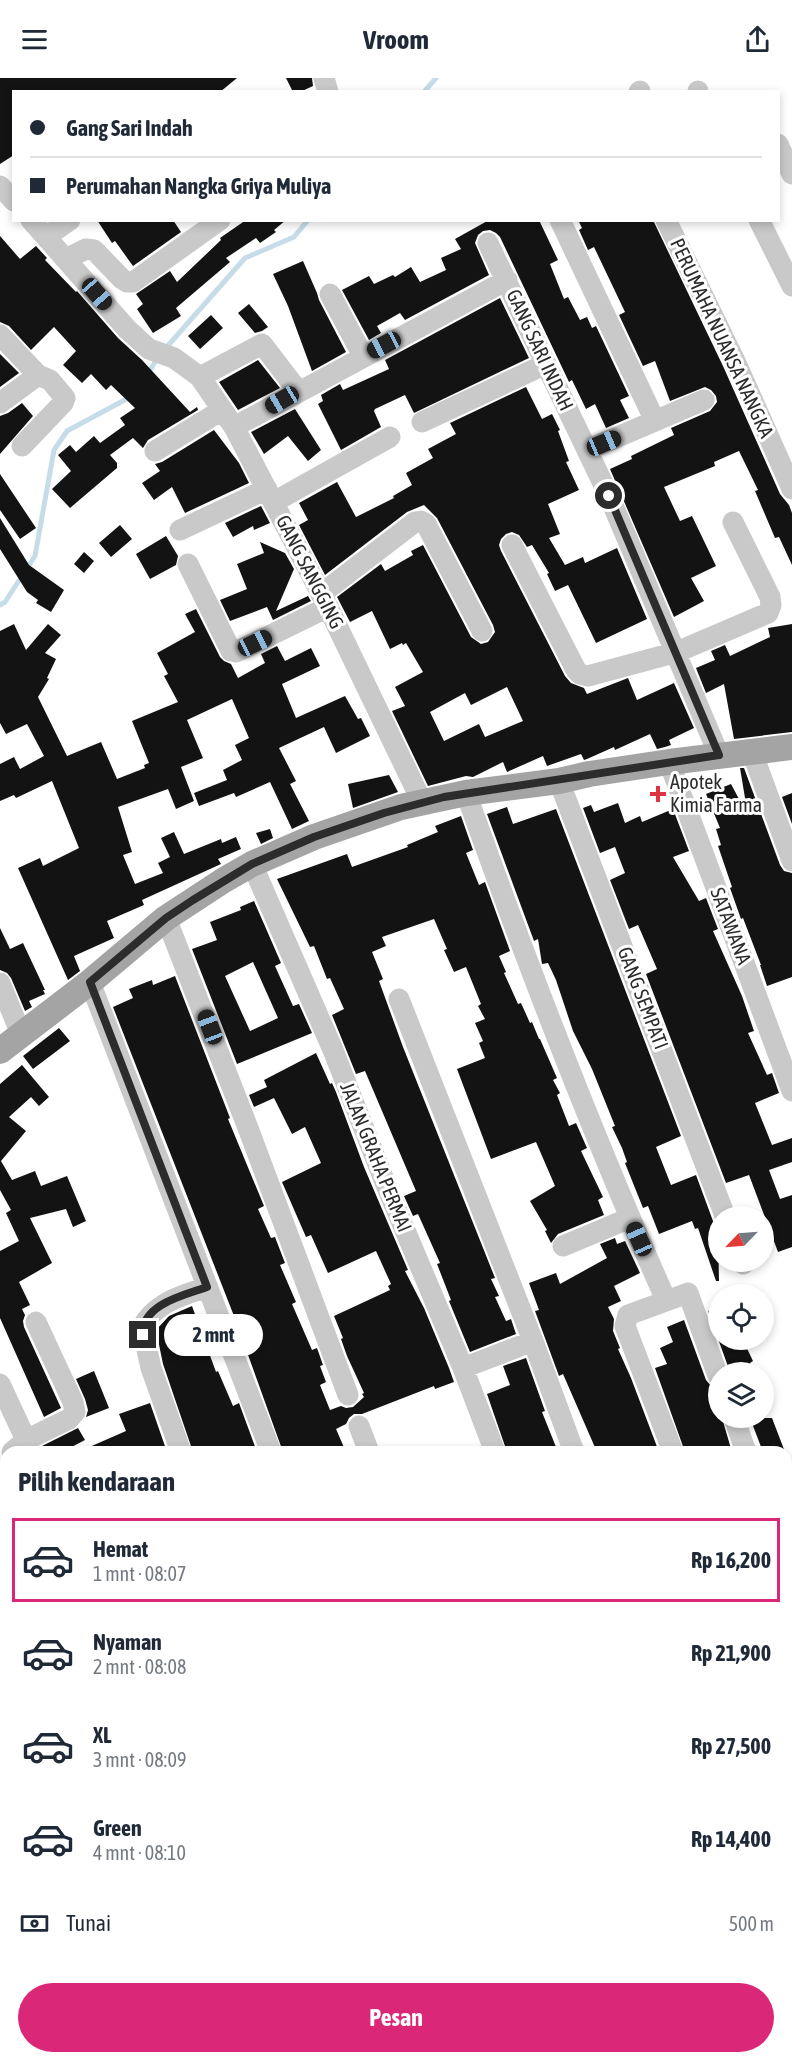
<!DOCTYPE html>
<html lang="id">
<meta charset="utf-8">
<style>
body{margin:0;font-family:"Asap Condensed",sans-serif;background:#f2f2f3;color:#1f2937;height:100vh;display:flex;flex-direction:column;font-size:22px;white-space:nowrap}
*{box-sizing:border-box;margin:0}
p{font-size:20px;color:#747a83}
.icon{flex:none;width:33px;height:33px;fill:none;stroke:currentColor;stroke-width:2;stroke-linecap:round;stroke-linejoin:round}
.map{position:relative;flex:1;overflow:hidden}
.side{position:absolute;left:0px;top:1368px;width:792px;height:618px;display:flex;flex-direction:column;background:#fff;border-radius:18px 18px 0 0;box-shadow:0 3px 9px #0003}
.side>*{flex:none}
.top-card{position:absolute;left:12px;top:12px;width:768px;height:132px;border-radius:0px;box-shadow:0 3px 9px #0003;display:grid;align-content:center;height:132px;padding:0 18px;background:#fff}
.needle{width:39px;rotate:245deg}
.fabs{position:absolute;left:708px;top:1128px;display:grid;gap:12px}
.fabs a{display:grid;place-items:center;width:66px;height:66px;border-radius:50%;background:#fff;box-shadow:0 3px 9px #0003;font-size:30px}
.end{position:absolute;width:27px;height:27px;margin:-14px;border:8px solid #2c2c2c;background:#fff;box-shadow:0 0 0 3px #fff}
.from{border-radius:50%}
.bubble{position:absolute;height:42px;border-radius:21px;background:#fff;box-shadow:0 3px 9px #0003;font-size:20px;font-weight:700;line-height:42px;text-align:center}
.car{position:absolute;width:18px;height:36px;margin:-18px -9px;border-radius:8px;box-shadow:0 0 4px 2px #0007;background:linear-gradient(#222 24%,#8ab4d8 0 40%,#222 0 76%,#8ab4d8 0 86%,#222 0)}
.top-card b{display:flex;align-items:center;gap:21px;height:57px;font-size:22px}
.top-card b+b{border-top:2px solid #e0e1e3}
.top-card i{width:15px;height:15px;background:#1f2937}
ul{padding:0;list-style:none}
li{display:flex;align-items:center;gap:18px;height:84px;margin:0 12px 9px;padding:0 6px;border:3px solid transparent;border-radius:0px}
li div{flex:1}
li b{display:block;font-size:22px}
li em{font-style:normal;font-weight:700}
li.on{border-color:#db2777}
li>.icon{width:54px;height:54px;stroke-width:1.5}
h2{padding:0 18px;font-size:27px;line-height:72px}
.pay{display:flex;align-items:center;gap:15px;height:66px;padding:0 18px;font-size:22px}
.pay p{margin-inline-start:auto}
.button{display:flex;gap:12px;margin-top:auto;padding:12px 18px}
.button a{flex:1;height:69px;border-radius:36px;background:#db2777;color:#fff;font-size:24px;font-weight:700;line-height:69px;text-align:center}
header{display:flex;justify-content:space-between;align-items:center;height:78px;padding:0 18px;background:#fff;font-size:27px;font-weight:700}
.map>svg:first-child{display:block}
</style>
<header><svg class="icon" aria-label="menu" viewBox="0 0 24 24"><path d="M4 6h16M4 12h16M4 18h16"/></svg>Vroom<svg class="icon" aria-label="share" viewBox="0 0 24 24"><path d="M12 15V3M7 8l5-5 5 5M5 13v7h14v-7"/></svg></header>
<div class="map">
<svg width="792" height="1986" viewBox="0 0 792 1986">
<rect width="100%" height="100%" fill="#fff"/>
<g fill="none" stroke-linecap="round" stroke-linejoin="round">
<path stroke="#c6dce9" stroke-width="5" d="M424 14 436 0
M165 271 245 180 294 159 308 142
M148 295 159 278
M0 527 5 524 35 478 54 372 67 353 132 318"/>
</g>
<path fill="#131313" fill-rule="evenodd" d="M0 0H237L220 14H14V77L0 86Z
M286 0H312L313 8 300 14H293Z
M97 142H173L181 154 133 188 115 163 112 165Z
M246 142H286L274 152 276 154 260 165 256 160 226 180 230 184 176 230 181 238 153 255 137 231 143 226 136 216 170 193 177 204 221 162 220 160Z
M489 142H539L558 182 550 186 564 221 568 219 580 242 587 239 592 250 596 248 629 318 620 322 629 340 606 350 595 326 586 331 572 302 569 304 500 159 496 155 490 152 483 153 478 157 475 165 489 197 405 242 400 235 377 248 381 255 369 262 342 212 369 198 374 206 393 197 395 199 411 189 420 204 446 192 441 180 461 171 455 161Z
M578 142H653L723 288 780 416 789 427 792 435V487L779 459 775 460 755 413 758 412 739 373 714 384 715 388 664 409 680 443 692 438 716 488 691 500 704 523 674 539 610 391 632 381 631 378 674 357 671 350 710 333 717 324 716 318 711 312 705 309 670 323 655 283 643 288 619 237 625 234 594 169 588 172 579 152 582 150Z
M0 158 20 181 36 168 47 180 45 182 76 214 77 213 118 260 142 282 190 334 197 329 198 332 148 362 143 370 133 360 110 377 117 385V390L70 430 52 411 71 393 58 377 70 367 76 374 94 358 100 365 125 347 120 340 135 330 111 307 106 312 91 296 82 305 63 287 76 273 54 249 31 272 9 248 0 244Z
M303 183 317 215 319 222 346 274 312 293 288 228 273 196Z
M500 220 529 280 414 335 405 317 375 331 374 333 381 349 341 372 318 326 323 323 321 317 340 306 343 312 389 291 385 282Z
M249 226 268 249 262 253 255 255 238 235Z
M211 237 223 250 200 271 188 258Z
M0 276 19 295 0 309Z
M258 282 280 310 238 332 219 304Z
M526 309 542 341 552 336 560 352 558 353 569 383 566 384 579 412 548 426 560 456 549 460 565 487 583 479 585 485 617 470 647 541 596 565 568 507 555 513 547 496 549 495 532 467 527 469 519 457 512 454 506 456 501 461 499 467 501 473 565 598 571 605 584 610 587 616 628 600 637 622 674 605 694 650 669 662 671 667 665 669 657 671 650 656 615 672 614 669 587 681 584 682 581 676 547 688 543 678 507 694 503 684 473 699 466 698 428 708 392 633 405 628 395 609 423 594 406 565 403 567 402 565 390 571 372 533 350 544 337 519 381 486 385 493 413 477 411 473 423 467 471 559 481 566 488 564 495 554 493 547 437 440 424 427 407 434 325 497 299 447 308 442 299 425 337 404 356 439 394 420 393 418 412 407 406 395 433 380 428 371 456 356 450 345ZM507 609 523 643 485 659 479 646 444 663 430 634 465 615 471 627Z
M22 325 33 338 0 376V338L8 335Z
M295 331 321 372 308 383 288 358 264 376 251 354Z
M214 352 239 385 249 405 185 435 172 409 154 422 142 405 160 393 155 386 162 384Z
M0 396 36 450 20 461 0 432Z
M261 428 270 445 254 452 253 448 233 459 225 445Z
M0 440 29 487 64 512 51 534 36 525 38 522 27 514 0 471Z
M120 447 132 461 111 479 99 465Z
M166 458 178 478 176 487 150 501 136 476Z
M260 464 285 475 294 491 276 533 308 518 311 523 273 542 267 529 230 543 220 522 247 511 237 486 264 475Z
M84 474 94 483 84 495 74 486Z
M196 531 220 579 224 583 231 586 238 600 265 585 261 576 277 568 285 583 311 570 320 588 282 606 296 640 345 618 358 641 361 640 370 658 336 675 324 649 279 670 296 703 290 706 309 743 292 751 270 704 236 719 234 715 199 728 194 715 227 702 223 692 242 682 235 667 249 660 232 621 187 642 203 680 181 689 194 723 176 731 168 711 118 729 132 774 123 777 135 806 163 795 158 785 170 779 161 760 174 754 184 776 221 761 222 765 236 759 241 771 218 781 221 786 142 822 144 827 107 843 114 860 74 878 80 893 68 902 18 790 40 780 43 788 79 770 52 703 16 720 14 717 0 723V686L14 679 20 691 44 678 27 646 6 656 0 645V553L14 546 26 572 48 546 61 557 45 575 56 581 47 600 49 601 38 619 67 678 101 664 117 701 145 690 144 687 149 685 132 643 178 624 164 598 168 596 157 575 195 554 185 536Z
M792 546V654L734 661 724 606 706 615 696 590 715 582 711 573 725 567 730 578 770 559 768 550Z
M740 690H744L780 787 784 793 792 795V899L767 908 760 887H761L743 840 741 841 730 810 732 809 718 768 721 767 716 751 720 750 706 716 731 706 748 738Z
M389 697 398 714 353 730 348 706Z
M792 715V746L782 719Z
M618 725 625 745 640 738 642 744 673 731 689 773 673 779 699 823 706 820 718 851 713 853 742 918 754 953 748 955 767 997 772 995 779 1015 755 1025 772 1067 792 1060V1084L769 1092 780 1121 792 1117V1169L778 1174 749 1097 726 1105 646 896 657 891 638 847 629 851 610 802 625 795 615 769 600 775 583 730 591 727 594 734Z
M507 729 513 746 556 731 681 1058 656 1069 671 1107 696 1097 713 1143 718 1149 719 1203H716L698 1150 695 1151 692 1143 659 1156 648 1128 643 1130 625 1085 627 1084 622 1070 612 1049 615 1048 592 991 573 953 556 902 548 885 542 886 538 861 534 863 487 736Z
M461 738 473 772 466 775 479 807 485 804 510 873 499 878 506 894 504 895 518 926 521 925 530 945 532 944 539 961H540L557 1000 553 1002 560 1015 557 1017 569 1048 576 1045 587 1070 581 1073 603 1119 598 1122 604 1137 558 1156 551 1165 545 1153 547 1152 530 1123 555 1108 536 1064 491 1081 457 991 485 980 479 965 483 963 475 945 485 941 478 928 481 926 466 889 454 894 444 872 447 871 434 841 382 859 386 868 372 874 383 901 379 903 403 969 495 1200 491 1201 499 1218 495 1219 506 1243 511 1241 516 1256 470 1274 449 1223 451 1222 437 1186 440 1185 418 1136 413 1138 404 1118 416 1113 365 993 356 996 332 937 344 931 330 900 327 901 314 868 310 869 277 801 347 776 352 789 408 769 407 767 438 754 435 748Z
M270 751 273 760 261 766 256 755Z
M254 823 281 885 275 888 293 928 299 926 312 955 237 986 192 871 217 862 210 844 241 832 240 829ZM253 884 278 940 250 953 225 898Z
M0 850 10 871 23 865 45 912H43L45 916 29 923 32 929 25 933 11 900 7 895 0 892Z
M175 898 230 1040 228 1041 264 1128 258 1131 271 1160 275 1159 285 1185 280 1187 296 1224 292 1226 312 1272 317 1270 323 1287 320 1288 326 1304 320 1307 330 1332 341 1328 346 1330 353 1329 364 1319 362 1316 364 1315 347 1278 341 1261 343 1260 334 1238 390 1212 388 1208 391 1206 376 1173 328 1195 311 1157 306 1159 282 1104 321 1085 305 1049 292 1056 274 1020 254 1029 249 1017 267 1009 264 1002 316 975 330 1006 332 1005 336 1014 364 1089 408 1192 405 1193 424 1230 449 1290 454 1304 435 1311 434 1308 362 1336H354L349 1340 346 1346 336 1351 346 1374H283L234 1238 113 929 133 920 129 911 152 902 153 907Z
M59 950 70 963 33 991 23 978Z
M22 987 49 1019 39 1028 31 1019 9 1039 26 1053 1 1083 12 1102 35 1093 41 1108 67 1098 86 1143 73 1149 66 1131 30 1140 52 1185 19 1204 30 1227 22 1231 25 1237 23 1243 24 1249 61 1330 44 1339 0 1240V1173L19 1163 6 1135 11 1132 0 1112V1006Z
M615 1160 617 1166 625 1163 640 1195 614 1208 621 1223 608 1229 614 1241 613 1253 620 1270 618 1271 631 1300 659 1374H597L563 1296 559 1298 535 1233 539 1232 529 1205 556 1195 560 1206 607 1180 600 1166Z
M192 1228 216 1294 218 1293 233 1328 239 1325 257 1374H193L163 1286 156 1252 169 1238Z
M718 1228V1262H743L753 1283 750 1285 755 1294H730L708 1233Z
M684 1242 706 1302 712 1309 710 1310 718 1331V1340H722L732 1374H685L655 1290 667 1286 660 1270 673 1264 667 1249Z
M526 1280 545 1333 542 1334 558 1374H507L487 1316 510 1307 503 1288Z
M94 1293 109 1330 86 1339 88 1332 85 1321 76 1301Z
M150 1325 167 1374H134L131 1368 119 1374H78L126 1353 119 1336Z
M750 1340H772L785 1374H763Z
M78 1350 85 1362 62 1374H45L42 1368Z"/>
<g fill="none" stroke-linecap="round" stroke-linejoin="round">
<path stroke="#c9c9c9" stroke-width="21" d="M324 0 328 14
M698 13V14
M639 14 640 13
M778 66 792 96
M0 108 14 123
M31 142 127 251 149 271 174 280 200 299 234 349 328 529 422 724
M560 142 655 343
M666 142 735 283 792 411
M759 142 792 208
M46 159 70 142
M488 165 609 418 719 677
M66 181 86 171 94 172 122 201 127 204H133L220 142
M330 216 363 278
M0 257 38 297 50 302 65 320 63 325 22 368
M200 299 262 266 298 313
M0 325 38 297
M422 344 546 286
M234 349 507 202
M587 372 704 322
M155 373 222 332
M274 424 390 359
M180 452 267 411
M512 467 576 592 580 596 588 598 677 574 768 535 771 527 770 519 733 444
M188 486 231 573 236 574 328 529
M321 516 415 444 421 443 426 446 482 553
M752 674 792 783
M669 684 792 1013
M559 703 725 1138
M466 715C527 886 592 1056 666 1222
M252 786 333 972 386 1107 463 1290 495 1374
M166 840 248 1050 348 1317
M90 904 271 1374
M0 905 21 956
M399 921 533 1263 574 1374
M563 1168 630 1140
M742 1184 743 1186
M463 1290 533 1263
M0 1306 26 1362
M734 1340 746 1374
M359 1348 369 1374
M12 1374 26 1362 69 1341 75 1334 73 1324 36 1244
M181 1374 151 1290 142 1249C156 1224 181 1218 207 1209
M673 1374 625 1248 628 1237 688 1215 718 1298
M0 1510 6 1524
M786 1615 792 1613
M786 1821 792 1835
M0 1875 6 1883
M71 1980 73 1986
M211 1980H223
M497 1980 499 1986
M552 1980 555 1986
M637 1980 639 1986
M711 1980 713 1986
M329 1986 343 1980
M426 1986 442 1980"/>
<path stroke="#a4a4a4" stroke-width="26" d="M0 973 90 904 166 840 224 802 252 786 314 759 401 729 466 715 559 703 589 696 669 684 792 669"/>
</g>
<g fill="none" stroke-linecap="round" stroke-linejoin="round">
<path stroke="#2c2c2c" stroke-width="8" d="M143 1257C141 1226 185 1217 207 1209L90 904 166 840 193 822 252 786 314 759 384 735 444 719 719 677 609 418"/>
</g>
<path fill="#de3340" stroke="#fff" stroke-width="2" d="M655 707h6v6h6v6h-6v6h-6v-6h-6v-6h6z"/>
<g text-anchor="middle" stroke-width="6" stroke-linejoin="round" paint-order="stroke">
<g font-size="20" fill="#2c2c2c" stroke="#fff">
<text transform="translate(722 260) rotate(65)" y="7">PERUMAHA NUANSA NANGKA</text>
<text transform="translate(540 272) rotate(65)" y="7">GANG SARI INDAH</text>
<text transform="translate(310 494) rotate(63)" y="7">GANG SANGGING</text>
<text transform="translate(731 848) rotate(69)" y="7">SATAWANA</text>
<text transform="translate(643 920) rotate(69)" y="7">GANG SEMPATI</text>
<text transform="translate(376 1079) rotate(68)" y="7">JALAN GRAHA PERMAI</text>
</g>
<g font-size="20" fill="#2c2c2c" stroke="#fff" text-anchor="start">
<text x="670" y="711">Apotek<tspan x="670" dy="23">Kimia Farma</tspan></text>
</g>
</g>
</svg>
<div class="fabs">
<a><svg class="needle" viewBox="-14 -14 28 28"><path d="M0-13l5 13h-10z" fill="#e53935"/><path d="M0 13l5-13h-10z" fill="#747a83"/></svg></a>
<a><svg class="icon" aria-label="locate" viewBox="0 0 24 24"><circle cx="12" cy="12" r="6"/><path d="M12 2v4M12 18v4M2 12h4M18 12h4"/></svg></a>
<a><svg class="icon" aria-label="layers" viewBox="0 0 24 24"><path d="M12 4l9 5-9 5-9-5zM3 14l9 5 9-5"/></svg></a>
</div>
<i class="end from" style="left:609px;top:418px"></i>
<i class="end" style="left:143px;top:1257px"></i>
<div class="bubble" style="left:164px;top:1236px;width:99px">2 mnt</div>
<i class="car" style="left:97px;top:216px;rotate:139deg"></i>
<i class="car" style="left:384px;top:267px;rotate:242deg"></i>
<i class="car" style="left:282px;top:322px;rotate:240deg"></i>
<i class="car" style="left:604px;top:365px;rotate:67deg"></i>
<i class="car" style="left:255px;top:565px;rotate:64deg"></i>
<i class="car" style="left:210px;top:949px;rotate:339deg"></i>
<i class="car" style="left:639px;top:1161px;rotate:336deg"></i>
<div class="top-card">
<b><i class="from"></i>Gang Sari Indah</b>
<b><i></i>Perumahan Nangka Griya Muliya</b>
</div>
<section class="side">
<h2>Pilih kendaraan</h2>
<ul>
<li class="on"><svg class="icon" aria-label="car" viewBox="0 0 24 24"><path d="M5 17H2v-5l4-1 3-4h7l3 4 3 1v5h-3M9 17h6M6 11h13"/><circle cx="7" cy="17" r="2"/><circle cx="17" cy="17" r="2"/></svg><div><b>Hemat</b><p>1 mnt · 08:07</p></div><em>Rp 16,200</em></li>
<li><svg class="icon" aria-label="car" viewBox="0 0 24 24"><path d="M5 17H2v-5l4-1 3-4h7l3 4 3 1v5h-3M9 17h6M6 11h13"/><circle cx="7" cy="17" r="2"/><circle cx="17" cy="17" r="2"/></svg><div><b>Nyaman</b><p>2 mnt · 08:08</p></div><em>Rp 21,900</em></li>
<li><svg class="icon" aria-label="car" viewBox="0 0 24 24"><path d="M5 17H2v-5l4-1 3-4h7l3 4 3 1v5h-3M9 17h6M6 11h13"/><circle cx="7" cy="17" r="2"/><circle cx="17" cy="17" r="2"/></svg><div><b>XL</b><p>3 mnt · 08:09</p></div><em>Rp 27,500</em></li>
<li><svg class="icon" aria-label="car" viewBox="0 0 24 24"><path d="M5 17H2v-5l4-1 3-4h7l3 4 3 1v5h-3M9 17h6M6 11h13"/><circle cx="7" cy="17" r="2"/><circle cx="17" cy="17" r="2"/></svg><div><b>Green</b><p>4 mnt · 08:10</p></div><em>Rp 14,400</em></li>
</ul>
<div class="pay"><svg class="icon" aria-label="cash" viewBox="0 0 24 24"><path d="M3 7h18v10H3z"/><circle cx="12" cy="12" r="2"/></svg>Tunai<p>500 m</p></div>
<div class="button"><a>Pesan</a></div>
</section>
</div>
